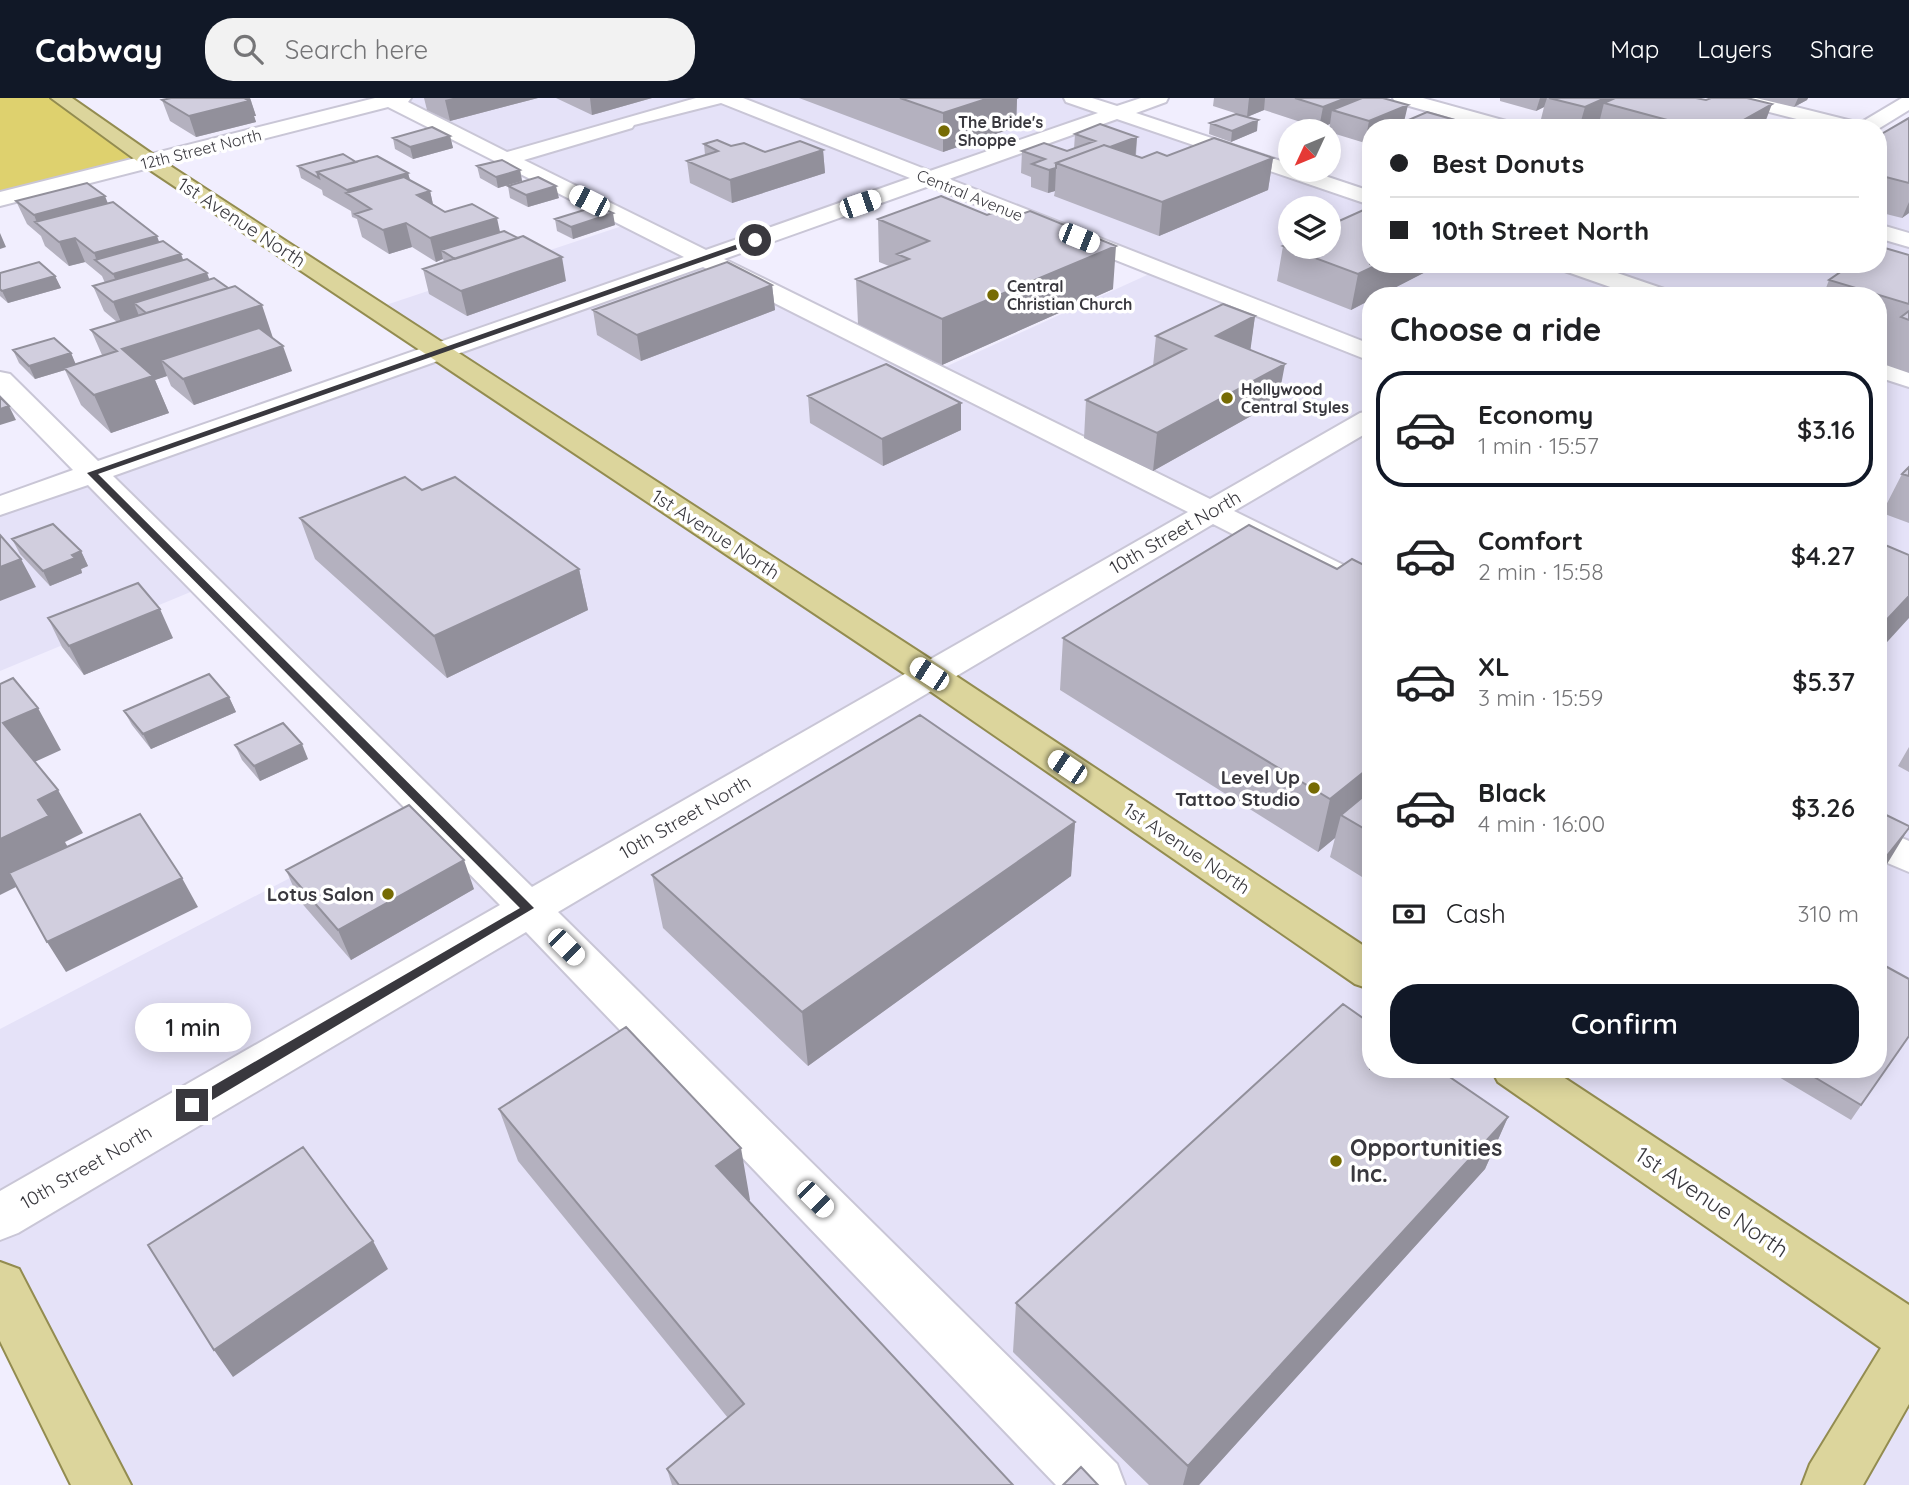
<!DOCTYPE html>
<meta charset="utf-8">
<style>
body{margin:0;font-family:Quicksand,sans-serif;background:#f2f2f2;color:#202124;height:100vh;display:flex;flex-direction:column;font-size:26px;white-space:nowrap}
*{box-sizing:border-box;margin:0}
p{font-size:23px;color:#757577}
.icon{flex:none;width:38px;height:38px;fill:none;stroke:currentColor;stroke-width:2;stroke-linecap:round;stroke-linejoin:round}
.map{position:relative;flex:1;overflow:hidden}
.drawer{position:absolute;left:1362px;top:189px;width:525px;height:791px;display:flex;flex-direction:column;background:#fff;border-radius:28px;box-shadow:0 4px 18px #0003}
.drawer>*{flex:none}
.top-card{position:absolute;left:1362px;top:21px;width:525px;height:154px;border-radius:28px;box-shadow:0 4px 18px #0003;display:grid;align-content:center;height:154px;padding:0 28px;background:#fff}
.needle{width:46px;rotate:226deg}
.buttons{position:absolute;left:1278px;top:21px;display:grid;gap:14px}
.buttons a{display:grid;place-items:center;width:63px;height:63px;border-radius:50%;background:#fff;box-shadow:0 4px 18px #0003;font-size:35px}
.end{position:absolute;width:32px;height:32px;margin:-16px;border:9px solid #39383e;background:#fff;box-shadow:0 0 0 4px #fff}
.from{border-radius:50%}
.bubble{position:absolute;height:49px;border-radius:24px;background:#fff;box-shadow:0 4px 18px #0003;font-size:23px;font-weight:600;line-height:49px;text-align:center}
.car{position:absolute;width:21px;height:42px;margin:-21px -10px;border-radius:9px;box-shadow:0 0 5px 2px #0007;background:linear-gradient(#fff 24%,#345 0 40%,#fff 0 76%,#345 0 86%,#fff 0)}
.top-card b{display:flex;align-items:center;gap:24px;height:66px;font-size:26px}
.top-card b+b{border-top:2px solid #e0e0e0}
.top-card i{width:18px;height:18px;background:#202124}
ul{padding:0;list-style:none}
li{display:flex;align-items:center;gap:21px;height:116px;margin:0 14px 10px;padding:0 14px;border:4px solid transparent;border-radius:28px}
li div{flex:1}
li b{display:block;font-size:26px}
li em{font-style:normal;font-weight:600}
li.on{border-color:#111827}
li>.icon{width:63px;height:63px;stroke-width:1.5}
h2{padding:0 28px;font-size:32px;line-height:84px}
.pay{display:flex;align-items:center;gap:18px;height:77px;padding:0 28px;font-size:26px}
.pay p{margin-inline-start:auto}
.primary-button{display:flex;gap:14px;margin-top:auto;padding:14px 28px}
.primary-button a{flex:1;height:80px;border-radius:28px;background:#111827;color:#fff;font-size:28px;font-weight:600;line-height:80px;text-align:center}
header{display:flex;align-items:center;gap:42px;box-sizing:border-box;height:98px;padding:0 35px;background:#111827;color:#fff}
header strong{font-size:33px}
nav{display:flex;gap:38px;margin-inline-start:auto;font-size:24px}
.search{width:490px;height:63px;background:#f2f2f2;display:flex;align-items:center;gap:18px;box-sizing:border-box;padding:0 24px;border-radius:28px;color:#757577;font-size:26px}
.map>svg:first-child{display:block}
</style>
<header>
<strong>Cabway</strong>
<div class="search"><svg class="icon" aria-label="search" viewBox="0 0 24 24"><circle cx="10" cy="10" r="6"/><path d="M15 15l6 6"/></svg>Search here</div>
<nav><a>Map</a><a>Layers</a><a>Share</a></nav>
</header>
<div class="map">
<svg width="1909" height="1387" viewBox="0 0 1909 1387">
<rect width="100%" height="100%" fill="#f1eefe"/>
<path fill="#e5e2f8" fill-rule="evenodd" d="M384 0H1073L1370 100V166H1878V35L1909 43V1387H103L0 1187V931L426 709 205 488 0 573V408L437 252 374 211 631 125ZM931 82 1158 172 932 275 704 160ZM1290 110H1328V149H1290ZM1370 198H1878V971H1370Z"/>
<path fill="#ded16e" d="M0 0H60L151 64 0 102Z"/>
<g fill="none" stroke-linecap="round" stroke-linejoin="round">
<g stroke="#c9c6d6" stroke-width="4">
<path id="minor" d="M375 0H411L408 4 507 54 696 0H743L930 73 1098 15 1066 4 1064 0H1092L1117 8 1141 0H1168L1166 4 1136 15 1290 66V72H1307L1370 93V107L1117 21 949 81 1370 246V263L929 88 724 161 1210 401 1360 315 1370 313V333L1234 413 1370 480V503L1358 500 1213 426 558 814 1117 1366 1125 1387H1056L526 834 18 1135 0 1142V1093L500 807 88 387 0 417V398L73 372 0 297V274L10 276 98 363 684 159 388 9 0 108V94ZM721 5 910 80 706 152 524 62 632 30 634 27ZM703 169 1188 414 532 789 113 378Z
M1393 0H1423L1517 26 1520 30H1487L1395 4Z
M1728 0H1760L1860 25 1902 0H1909V12L1878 31 1832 30 1730 4Z
M1878 126 1909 135V149L1878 140Z
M1555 166H1591L1670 193 1673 198H1636L1559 171Z
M1878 262 1909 272V289L1878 279Z
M1878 730 1909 743V774L1878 761Z"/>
</g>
<g stroke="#938c50" stroke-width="4">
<path id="major" d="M51 0H72L158 60 941 568 1370 852V891L1355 886 917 584 144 68Z
M1491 971H1551L1909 1207V1306L1863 1387H1802L1810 1366 1881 1250 1498 984Z
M0 1164 19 1171 131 1387H71L0 1243Z"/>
</g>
<use href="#minor" fill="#fff" fill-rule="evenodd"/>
<use href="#major" fill="#dcd59c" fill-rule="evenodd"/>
</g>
<path fill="#b4b1bf" d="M170 0H250L256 18H254L256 24 196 39 170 23 162 2Z
M424 0H538L450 23 427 12Z
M556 0H652L592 17Z
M799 0H1019L1017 1 1016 29 943 54Z
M1214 0H1359V2L1404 24 1476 28V30H1370V43L1365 45 1329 34 1330 26 1319 30 1264 12 1247 19 1213 8Z
M1500 0H1696L1763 30H1597L1600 21 1581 30H1575L1541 21 1544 9 1536 13 1500 3Z
M1756 0H1808L1807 2 1794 9Z
M1909 20V115L1902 120 1878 114V38Z
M1210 25 1257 33 1231 44 1209 36Z
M1075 36 1137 39 1136 58 1142 60 1167 58 1273 60 1268 92 1159 138 1054 98 1055 93 1048 95 1031 89V79L1021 75 1022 53H1067L1074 51Z
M450 38 453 50 413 61 395 51 393 40Z
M704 46 765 54 823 52 825 75 732 105 690 85 687 63 705 57Z
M356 64 408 75 410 82 430 93 433 106 445 114 500 134 566 183 467 218 429 196 423 171 444 164 443 161 436 164 412 149 389 156 362 139 357 121 352 119 351 113 323 97 322 92 301 80 298 68Z
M477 68 520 72 522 83 498 90 480 80Z
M508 88 559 100 528 109 510 100Z
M16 103 108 105 209 182 273 240 292 273 194 307 171 288 167 278 155 282 169 315 111 335 81 307 65 272 35 281 19 265 13 252 71 255 75 266 102 257 91 232 117 224 104 213 93 188 105 185 102 178 85 164 69 168 45 148 41 138 27 126Z
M555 121 615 127 573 141 557 133Z
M878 121 1113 191 942 267 858 226 856 181 889 168 879 164Z
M1283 148 1370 166H1441L1351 212 1277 183Z
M1909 157V275L1880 265 1886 251 1878 248V198H1823L1829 182Z
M0 175 55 178 61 190 8 205 0 198Z
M772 187 775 212 641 263 597 237 593 212Z
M1255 218 1250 251 1278 303 1153 373 1084 340 1086 302 1153 268 1156 238Z
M808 298 961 332 883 368 810 325Z
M1909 369V425L1882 415 1902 376Z
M422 392 579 471 588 512 447 580 315 461 300 420Z
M12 441 81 453 88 468 81 471 82 475 50 488 20 456Z
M1370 470V784L1330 759 1335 740 1318 754 1060 592 1063 540 1337 471Z
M48 520 173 540 84 577 62 549Z
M229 599 236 614 151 651 132 627 124 613Z
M235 647 308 661 260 683 242 662Z
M1909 649V674L1898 668Z
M1075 724 1071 778 808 968 663 830 652 777Z
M286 772 474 791 351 862 299 802Z
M1909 938 1851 1022 1777 978 1781 971H1878Z
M499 1011 750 1102 748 1103 1013 1387H672L667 1371 728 1320 518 1063Z
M1508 1019 1485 1071 1199 1387H1149L1013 1254 1016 1205Z"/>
<path fill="#92909b" d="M242 0H250L256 18H254L256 24 196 39 189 18Z
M453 0H538L450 23 445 2Z
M590 0H652L592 17Z
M975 0H1019L1017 1 1016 29 943 54V15Z
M1249 0H1265L1264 12 1247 19Z
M1346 0H1359L1356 16 1332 12 1330 26 1319 30 1323 9Z
M1540 0H1547L1544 9 1536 13Z
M1605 0H1627L1604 5 1600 21 1579 30 1585 9Z
M1798 0H1808L1807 2 1794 9Z
M1772 6 1763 30H1729Z
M1408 7 1403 28 1400 30H1370V43L1365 45 1369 23Z
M1258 22 1257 33 1231 44 1232 33Z
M450 38 453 50 413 61 410 49Z
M1137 39 1135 61 1062 67Z
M823 52 825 75 732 105 730 82Z
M1273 60 1268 92 1159 138 1162 104Z
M1056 70 1055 93 1048 95 1049 72Z
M520 72 522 83 498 90 496 79Z
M408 75 414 97H348L347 92Z
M556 88 559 100 528 109 526 97Z
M430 93 435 116 417 97Z
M105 98 114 121 38 127 34 117Z
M1909 104V115L1902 120Z
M613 115 615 127 573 141 571 129Z
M497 120 502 143 441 152 443 161 436 164 430 140Z
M406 125 412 149 389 156 383 132Z
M0 135 6 149 0 151Z
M157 138 165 160 181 156 190 180 123 200 113 176 97 163 94 155Z
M75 140 85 164 69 168 59 144Z
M1116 148 1113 191 942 267V221Z
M562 159 566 183 467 218 461 193Z
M1379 166H1441L1379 198H1370V202L1351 212 1358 176Z
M207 175 216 199 262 207 274 243 161 262 167 278 155 282 169 315 111 335 94 297 122 251 152 219 134 205 141 223 123 229 113 204Z
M55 178 61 190 8 205 2 193Z
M772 187 775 212 641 263 637 237Z
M1255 218 1250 255 1216 238Z
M283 248 292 273 194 307 183 281Z
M71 255 77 269 64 270 65 272 35 281 29 268Z
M1285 266 1278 303 1153 373 1157 335Z
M961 305V332L883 368 882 341Z
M9 308 16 322 0 327V311Z
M81 453 88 468 81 471 82 475 50 488 43 473Z
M21 461 36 489 0 503V469Z
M579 471 588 512 447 580 434 538Z
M1909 498V520L1878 554V531Z
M160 511 173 540 84 577 69 548Z
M0 593 38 610 61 652 28 667 0 629Z
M229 599 236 614 151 651 143 636Z
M302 646 308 661 260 683 254 668Z
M1370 669V711L1341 717 1335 740 1318 754 1330 701Z
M58 692 83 735 65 744 74 760 0 797V741L38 702Z
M1075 724 1071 778 808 968 802 914Z
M1909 730 1884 771 1878 779V769Z
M464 762 474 791 351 862 338 832Z
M182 780 198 809 66 874 47 844Z
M1508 1019 1485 1071 1199 1387H1183L1188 1368Z
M741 1050 750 1102 726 1120 716 1068Z
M373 1143 388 1171 233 1279 214 1252Z"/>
<path fill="#d1cede" stroke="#92909b" stroke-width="2" d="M171 0H244L249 3 189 18 162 2Z
M900 0H989L943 15Z
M1295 0H1346L1323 9Z
M1362 0H1383L1408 7 1369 23 1332 12Z
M1549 0H1605L1585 9Z
M1615 0H1696L1706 2 1711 0H1747L1772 6 1729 30H1697L1604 5Z
M1427 14 1476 28 1472 30H1421L1415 28 1411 30H1390Z
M1236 16 1258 22 1232 33 1210 25Z
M1909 20V85L1878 77V38Z
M1100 26 1137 39 1110 49 1104 47 1056 65V70L1049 72 1032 66 1045 61 1022 53 1044 45 1067 53 1095 43 1075 36Z
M432 29 450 38 410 49 393 40Z
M1214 40 1273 60 1162 104 1056 65 1104 47 1142 60 1157 54 1167 58Z
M717 42 731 48 744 45 765 54 800 43 823 52 730 82 687 63 718 53 704 46Z
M343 56 356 64 317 74 319 80 298 68Z
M377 58 408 75 347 92 317 74Z
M502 62 520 72 496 79 477 68Z
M404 79 430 93 417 97 445 114 472 106 497 120 430 140 406 125 383 132 355 116 371 111 346 95Z
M538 79 556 88 526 97 508 88Z
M87 85 105 98 34 117 16 103Z
M941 98 987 117 1000 112 1016 118 1030 113 1116 148 942 221 856 181 909 161 897 156 929 143 878 121Z
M113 104 157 138 94 155 75 140 59 144 35 124Z
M597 108 613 115 571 129 555 121Z
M1370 109V166H1379L1358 176 1283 148 1290 145V149H1328V128Z
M504 133 518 140 455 161 441 152Z
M523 138 562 159 461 193 423 171Z
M163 143 181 156 113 176 95 162Z
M1878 148 1909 157V206L1829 182 1852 166H1878Z
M187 161 207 175 113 204 93 188Z
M39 164 55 178 2 193 0 191V175Z
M727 164 772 187 637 237 593 212Z
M214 180 228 190 146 215 134 205Z
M235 188 262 207 122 251 153 278 94 297 64 270 117 253 91 232Z
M1223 206 1255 218 1216 238 1285 266 1157 335 1086 302 1186 251 1156 238Z
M1909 213V222L1901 219Z
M259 230 283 248 183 281 161 262Z
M54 240 71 255 29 268 13 252Z
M886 266 961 305 882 341 808 298Z
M0 299 9 308 0 311Z
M1909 369V378L1902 376Z
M405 379 422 392 455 379 579 471 434 538 300 420Z
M53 426 81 453 72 457 75 460 43 473 12 441Z
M1249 427 1337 471 1352 461 1370 470V669L1330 701 1063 540Z
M0 437 21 461 0 469Z
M1878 444 1909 457V498L1878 531Z
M138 485 160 511 69 548 48 520Z
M209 576 229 599 143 636 124 613Z
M13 580 38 610 3 625 58 692 38 702 49 718 0 741V586Z
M920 617 1075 724 802 914 652 777Z
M283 625 302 646 254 668 235 647Z
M1370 693V734L1341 717Z
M409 707 464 762 338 832 286 772Z
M1878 713 1909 728V730L1878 769Z
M140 716 182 780 47 844 9 775Z
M1878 864 1909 881V938L1861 1007 1801 971H1878Z
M1343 906 1370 925V971H1438L1508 1019 1188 1368 1016 1205Z
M626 929 741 1050 716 1068 1013 1387H679L667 1371 744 1306 499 1011Z
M303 1049 373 1143 214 1252 148 1147Z
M1081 1369 1098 1387H1063Z"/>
<path fill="#39383e" d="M755 140 758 144 98 376 534 810 197 1011H187V1003L520 810 87 375Z"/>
<g fill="#766b04" stroke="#fff" stroke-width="2.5">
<circle cx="944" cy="33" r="7"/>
<circle cx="993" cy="197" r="7"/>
<circle cx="1227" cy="300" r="7"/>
<circle cx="1314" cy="690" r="7"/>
<circle cx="388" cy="796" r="7"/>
<circle cx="1336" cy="1063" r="7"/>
</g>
<g text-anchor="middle" stroke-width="7" stroke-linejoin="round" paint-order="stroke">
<g font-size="16" font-weight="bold" fill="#39383e" stroke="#fff" text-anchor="start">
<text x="958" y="30">The Bride's<tspan x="958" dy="18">Shoppe</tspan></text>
<text x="1007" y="194">Central<tspan x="1007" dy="18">Christian Church</tspan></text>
<text x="1241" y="297">Hollywood<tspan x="1241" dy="18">Central Styles</tspan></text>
</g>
<g font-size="16" fill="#39383e" stroke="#fff">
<text transform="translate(201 51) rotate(-14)" y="6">12th Street North</text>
<text transform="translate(970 97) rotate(22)" y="6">Central Avenue</text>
</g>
<g font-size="19" fill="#39383e" stroke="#fff">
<text transform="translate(242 124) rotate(33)" y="7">1st Avenue North</text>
<text transform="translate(1175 434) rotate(-30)" y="7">10th Street North</text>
<text transform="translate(716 436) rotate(33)" y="7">1st Avenue North</text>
<text transform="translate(685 719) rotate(-30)" y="7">10th Street North</text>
<text transform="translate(1187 750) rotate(34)" y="7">1st Avenue North</text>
<text transform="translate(86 1069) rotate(-30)" y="7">10th Street North</text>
</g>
<g font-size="19" font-weight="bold" fill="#39383e" stroke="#fff" text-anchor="end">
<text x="1300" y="686">Level Up<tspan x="1300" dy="22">Tattoo Studio</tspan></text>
<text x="374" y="803">Lotus Salon</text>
</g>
<g font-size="23" font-weight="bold" fill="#39383e" stroke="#fff" text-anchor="start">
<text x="1350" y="1058">Opportunities<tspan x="1350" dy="26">Inc.</tspan></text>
</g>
<g font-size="23" fill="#39383e" stroke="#fff">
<text transform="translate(1712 1104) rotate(34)" y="8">1st Avenue North</text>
</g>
</g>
</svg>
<div class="buttons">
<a><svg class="needle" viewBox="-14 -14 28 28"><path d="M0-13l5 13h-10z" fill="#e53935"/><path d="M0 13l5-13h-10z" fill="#757577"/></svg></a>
<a><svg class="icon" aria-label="layers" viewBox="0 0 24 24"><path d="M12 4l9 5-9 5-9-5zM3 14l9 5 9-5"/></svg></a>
</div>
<i class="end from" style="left:755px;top:142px"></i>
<i class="end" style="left:192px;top:1007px"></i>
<div class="bubble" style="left:135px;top:905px;width:116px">1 min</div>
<i class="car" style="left:589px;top:103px;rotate:297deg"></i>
<i class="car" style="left:860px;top:106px;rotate:71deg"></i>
<i class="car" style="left:1079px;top:140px;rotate:112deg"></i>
<i class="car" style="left:929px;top:576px;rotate:303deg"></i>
<i class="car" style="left:1067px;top:669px;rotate:304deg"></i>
<i class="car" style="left:566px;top:849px;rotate:135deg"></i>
<i class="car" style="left:815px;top:1101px;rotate:135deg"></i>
<div class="top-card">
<b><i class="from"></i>Best Donuts</b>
<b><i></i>10th Street North</b>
</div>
<section class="drawer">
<h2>Choose a ride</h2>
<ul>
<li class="on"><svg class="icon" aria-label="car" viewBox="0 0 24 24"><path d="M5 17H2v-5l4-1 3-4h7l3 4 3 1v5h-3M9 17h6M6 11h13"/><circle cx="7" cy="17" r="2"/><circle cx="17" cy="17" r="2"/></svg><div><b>Economy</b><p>1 min · 15:57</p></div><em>$3.16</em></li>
<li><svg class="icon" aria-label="car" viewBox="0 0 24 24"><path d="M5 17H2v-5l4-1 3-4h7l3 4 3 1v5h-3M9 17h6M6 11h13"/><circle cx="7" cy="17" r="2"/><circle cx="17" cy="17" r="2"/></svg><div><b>Comfort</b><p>2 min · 15:58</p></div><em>$4.27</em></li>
<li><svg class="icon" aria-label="car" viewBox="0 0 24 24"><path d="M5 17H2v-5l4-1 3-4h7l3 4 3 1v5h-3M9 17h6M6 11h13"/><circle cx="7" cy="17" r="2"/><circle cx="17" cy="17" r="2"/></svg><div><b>XL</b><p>3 min · 15:59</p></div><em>$5.37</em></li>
<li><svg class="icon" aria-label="car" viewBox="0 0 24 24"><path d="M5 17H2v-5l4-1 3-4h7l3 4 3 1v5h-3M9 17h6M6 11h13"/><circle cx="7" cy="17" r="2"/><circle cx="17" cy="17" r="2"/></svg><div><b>Black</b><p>4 min · 16:00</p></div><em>$3.26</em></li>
</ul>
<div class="pay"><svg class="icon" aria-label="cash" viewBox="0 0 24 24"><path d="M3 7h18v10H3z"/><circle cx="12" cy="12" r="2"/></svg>Cash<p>310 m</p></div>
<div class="primary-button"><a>Confirm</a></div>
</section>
</div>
